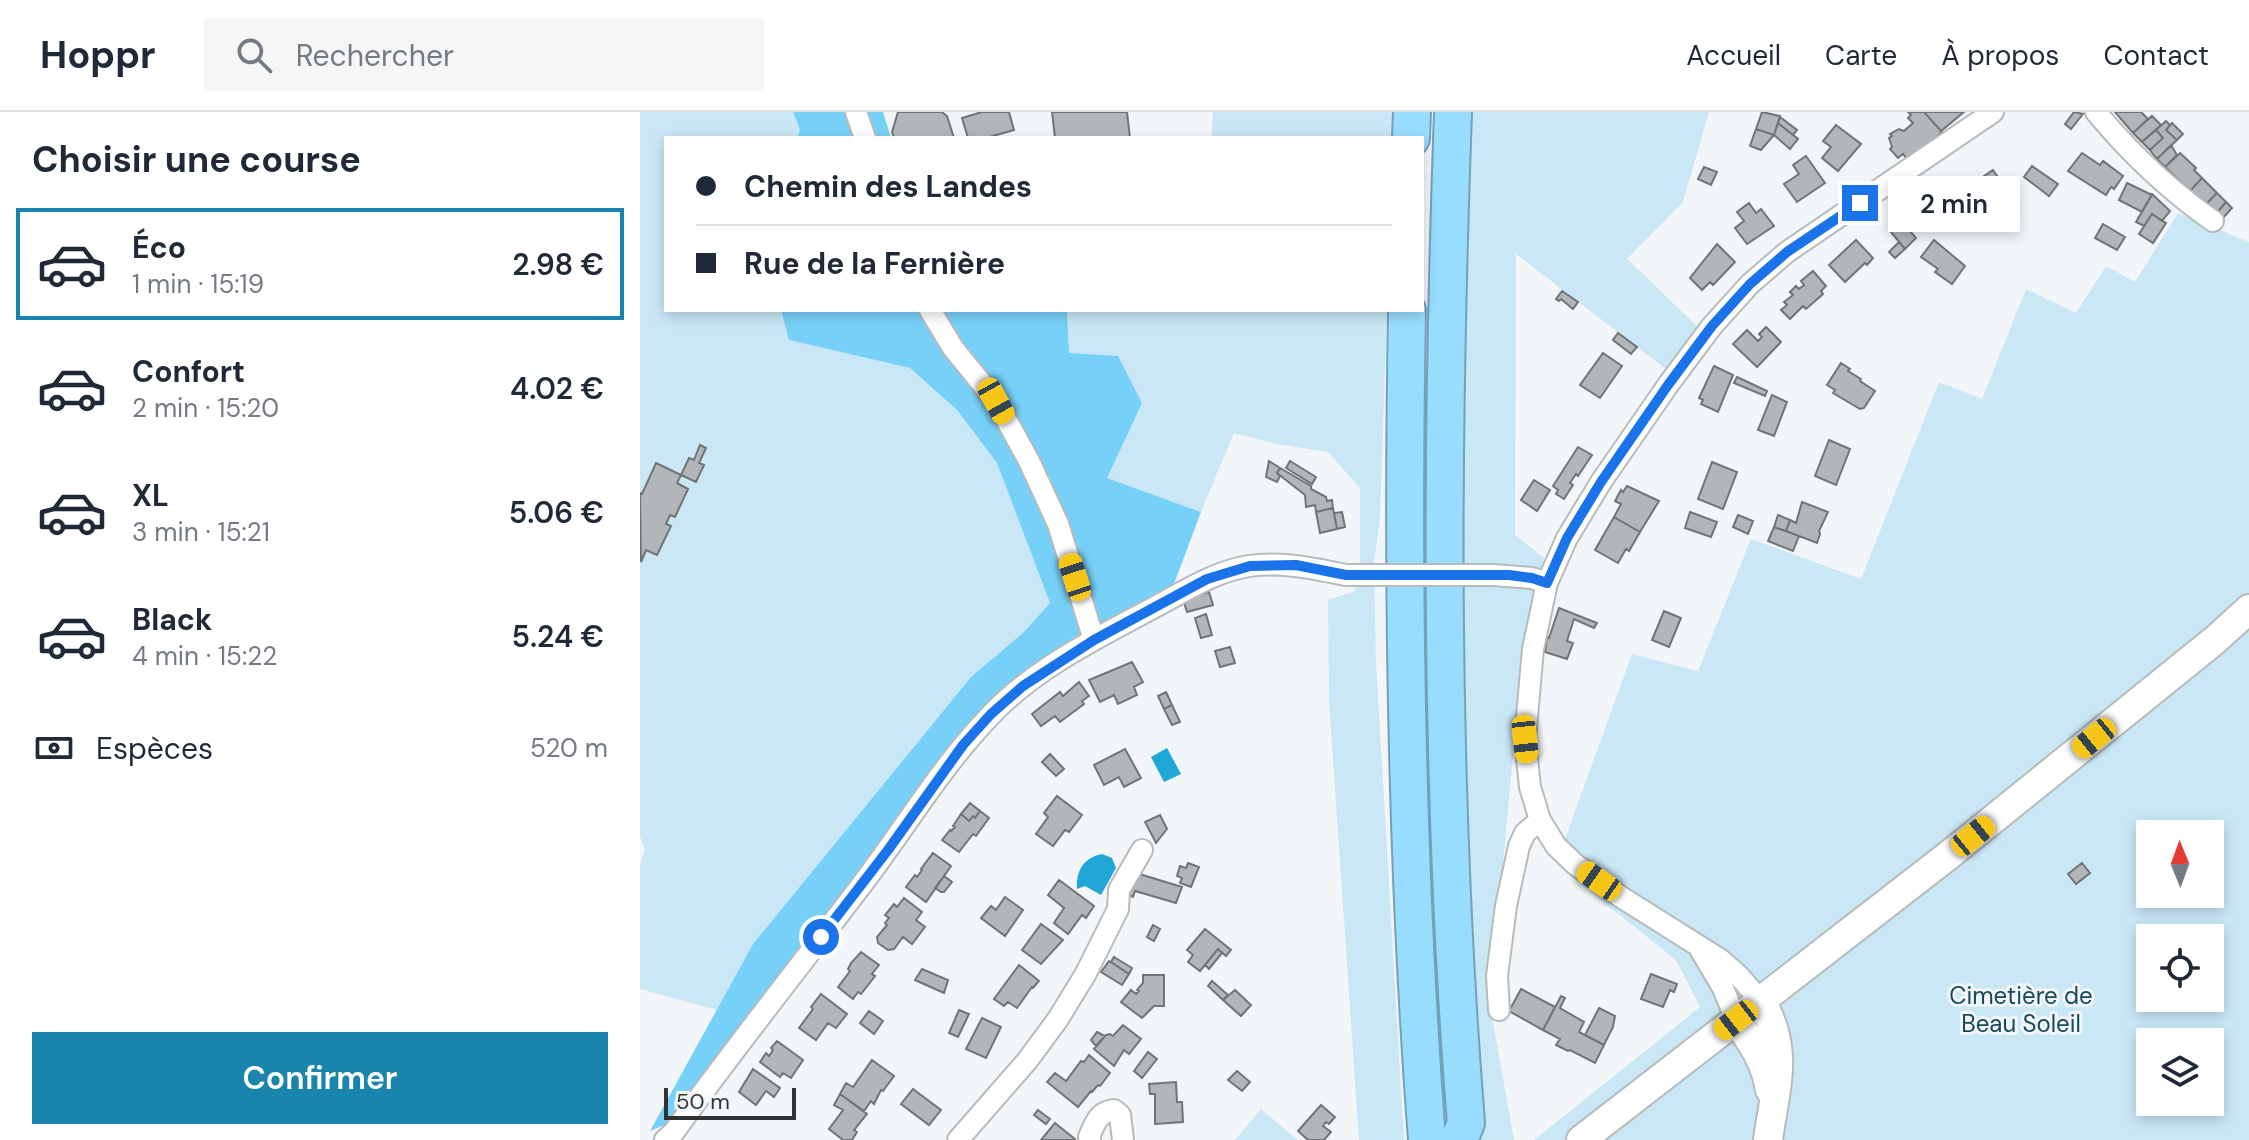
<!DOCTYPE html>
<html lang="fr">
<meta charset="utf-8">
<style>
body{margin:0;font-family:"DM Sans",sans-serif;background:#f6f6f7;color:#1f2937;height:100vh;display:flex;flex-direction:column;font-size:30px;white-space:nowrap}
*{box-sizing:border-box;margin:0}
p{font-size:26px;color:#747a83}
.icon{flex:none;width:44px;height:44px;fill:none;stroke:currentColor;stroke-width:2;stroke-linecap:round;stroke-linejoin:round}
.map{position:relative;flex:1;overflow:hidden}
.side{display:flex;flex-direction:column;background:#fff;width:640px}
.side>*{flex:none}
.hud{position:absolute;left:24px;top:24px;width:760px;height:176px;border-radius:0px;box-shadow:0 4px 12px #0003;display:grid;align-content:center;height:176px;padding:0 32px;background:#fff}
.needle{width:52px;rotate:359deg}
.buttons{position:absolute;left:1496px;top:708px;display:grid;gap:16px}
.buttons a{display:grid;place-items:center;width:88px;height:88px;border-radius:0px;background:#fff;box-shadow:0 4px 12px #0003;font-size:40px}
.scale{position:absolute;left:24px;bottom:20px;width:132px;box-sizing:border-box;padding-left:8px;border:4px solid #313233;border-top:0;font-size:22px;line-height:28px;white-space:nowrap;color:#313233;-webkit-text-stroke:6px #f2f6f8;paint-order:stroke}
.end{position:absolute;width:36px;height:36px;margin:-18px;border:10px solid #1a73e8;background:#fff;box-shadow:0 0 0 4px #fff}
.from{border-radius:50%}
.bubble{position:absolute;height:56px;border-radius:0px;background:#fff;box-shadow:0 4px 12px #0003;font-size:26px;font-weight:600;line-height:56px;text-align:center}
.car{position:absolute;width:24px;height:48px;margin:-24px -12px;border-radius:10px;box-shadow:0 0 6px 2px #0007;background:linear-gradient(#f5c518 24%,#345 0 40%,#f5c518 0 76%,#345 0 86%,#f5c518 0)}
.hud b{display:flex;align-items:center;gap:28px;height:76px;font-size:30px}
.hud b+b{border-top:2px solid #e0e1e3}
.hud i{width:20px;height:20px;background:#1f2937}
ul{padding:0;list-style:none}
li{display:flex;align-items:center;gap:24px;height:112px;margin:0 16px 12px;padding:0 16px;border:4px solid transparent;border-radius:0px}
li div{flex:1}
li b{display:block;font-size:30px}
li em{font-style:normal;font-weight:600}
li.selected{border-color:#1984ac}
li>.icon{width:72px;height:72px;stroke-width:1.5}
h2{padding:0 32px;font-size:36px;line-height:96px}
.pay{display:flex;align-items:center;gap:20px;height:88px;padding:0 32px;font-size:30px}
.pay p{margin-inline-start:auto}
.primary-button{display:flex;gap:16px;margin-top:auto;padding:16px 32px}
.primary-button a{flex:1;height:92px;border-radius:0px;background:#1984ac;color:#fff;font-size:32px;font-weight:600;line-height:92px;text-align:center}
header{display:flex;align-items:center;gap:48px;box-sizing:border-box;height:112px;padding:0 40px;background:#fff;border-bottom:2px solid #e0e1e3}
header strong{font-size:38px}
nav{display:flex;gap:44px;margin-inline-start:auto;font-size:28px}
.search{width:560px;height:72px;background:#f6f6f7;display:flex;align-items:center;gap:20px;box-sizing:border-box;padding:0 28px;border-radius:0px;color:#747a83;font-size:30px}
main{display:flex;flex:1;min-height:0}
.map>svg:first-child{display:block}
</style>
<header>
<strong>Hoppr</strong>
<div class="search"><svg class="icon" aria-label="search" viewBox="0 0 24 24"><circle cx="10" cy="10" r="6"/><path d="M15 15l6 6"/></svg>Rechercher</div>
<nav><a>Accueil</a><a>Carte</a><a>À propos</a><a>Contact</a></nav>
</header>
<main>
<section class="side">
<h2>Choisir une course</h2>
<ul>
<li class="selected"><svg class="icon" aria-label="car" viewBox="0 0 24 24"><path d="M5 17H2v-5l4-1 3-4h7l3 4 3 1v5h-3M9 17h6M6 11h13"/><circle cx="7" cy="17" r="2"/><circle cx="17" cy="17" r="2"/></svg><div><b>Éco</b><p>1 min · 15:19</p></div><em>2.98 €</em></li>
<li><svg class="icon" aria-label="car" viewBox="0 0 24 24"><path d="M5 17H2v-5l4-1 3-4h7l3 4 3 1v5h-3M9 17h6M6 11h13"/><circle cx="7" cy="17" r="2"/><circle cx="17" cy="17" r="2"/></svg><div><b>Confort</b><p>2 min · 15:20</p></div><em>4.02 €</em></li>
<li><svg class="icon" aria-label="car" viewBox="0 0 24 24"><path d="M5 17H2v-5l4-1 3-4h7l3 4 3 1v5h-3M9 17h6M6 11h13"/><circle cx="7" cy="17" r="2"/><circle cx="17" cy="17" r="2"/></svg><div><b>XL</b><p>3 min · 15:21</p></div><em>5.06 €</em></li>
<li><svg class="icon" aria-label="car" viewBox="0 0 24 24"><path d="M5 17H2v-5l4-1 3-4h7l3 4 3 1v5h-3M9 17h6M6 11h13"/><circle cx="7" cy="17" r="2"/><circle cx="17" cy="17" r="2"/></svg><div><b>Black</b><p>4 min · 15:22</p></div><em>5.24 €</em></li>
</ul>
<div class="pay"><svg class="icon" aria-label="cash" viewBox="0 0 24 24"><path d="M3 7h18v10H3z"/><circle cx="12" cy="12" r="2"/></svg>Espèces<p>520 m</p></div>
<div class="primary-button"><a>Confirmer</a></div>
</section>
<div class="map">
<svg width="1609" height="1028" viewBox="0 0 1609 1028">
<rect width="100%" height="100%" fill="#f2f6f8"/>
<path fill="#cae7f6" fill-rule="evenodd" d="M0 0H153L160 18 157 26H26V198H141L149 228 270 256 317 298 357 351 410 491 384 520 331 565 113 832 77 898 0 877V752L5 737 0 725Z
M573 0H755L753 26H571Z
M825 0H1069L1043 90 987 147 1058 215 1026 257 876 142 875 423 904 446 883 535 850 893 874 1028H840L826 835 819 451Z
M1538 101 1609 130V1028H894L1060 895 1036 848 916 752 992 542 1058 559 1111 427 1221 467 1299 270 1342 287 1386 177 1436 201 1466 154 1495 170ZM1510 722H1570V782H1510ZM1510 826H1570V886H1510ZM1510 930H1570V990H1510Z
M427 198H747L740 407 734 449 736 551 764 1028H719L689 589 688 488 715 479 720 447V376L688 340 637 332 594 321 561 400 467 366 429 241Z
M621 997 658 1028H595Z"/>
<path fill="#77d0f8" d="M153 0H243L251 26H157L160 18Z
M141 198H427L429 241 478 244 502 291 467 366 561 400 534 472 431 527 333 607 298 652 213 770 34 1009 10 1019 113 832 331 565 384 520 410 491 357 351 317 298 270 256 149 228Z"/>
<path fill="#20a7d8" d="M527 636 541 662 524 670 511 645Z
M462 742 472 746 476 756 461 783 445 774 437 777C436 759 443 746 462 742Z"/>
<path fill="#b3b6b8" stroke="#717476" stroke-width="2" d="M258 0H302L307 4 314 26H254L252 20Z
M342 0H369L374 18 346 26H328L322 6Z
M412 0H487L490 26H415Z
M1122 0 1140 4 1134 23 1116 17Z
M1268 0H1284L1302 20 1280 40 1267 47 1263 42 1258 46 1250 37 1252 35 1249 26 1252 24 1250 22 1259 17 1264 19 1273 11 1268 6 1271 3Z
M1284 0H1324L1301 19Z
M1434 0 1443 2 1431 17 1425 12Z
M1475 0H1501L1508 7 1493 21Z
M1512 4 1521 13 1502 30 1493 21Z
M1140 5 1157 18 1153 23 1138 11Z
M1526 9 1530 13 1526 18 1537 28 1517 47 1510 38 1523 26 1516 18Z
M1138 11 1158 27 1150 37 1134 23Z
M1532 11 1543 22 1537 28 1526 18Z
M1196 13 1221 32 1198 59 1182 46 1191 35 1183 29Z
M1116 17 1134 23 1121 38 1110 34Z
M1516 18 1523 26 1510 38 1502 30Z
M1531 33 1537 43 1525 55 1517 47Z
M1442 41 1460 53 1463 49 1483 64 1474 77 1471 75 1466 83 1428 59Z
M1540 41 1556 56 1554 58 1562 66 1550 79 1525 55Z
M1166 44 1185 71 1157 90 1144 72 1159 62 1153 53Z
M1392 54 1418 72 1409 84 1384 65Z
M1064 55 1077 60 1071 73 1058 67Z
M1353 58 1366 77 1339 96 1335 90 1327 96 1318 82Z
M1562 66 1577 81 1565 93 1550 79Z
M1487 71 1512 83 1502 100 1479 88Z
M1577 81 1586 90 1575 103 1565 93Z
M1512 82 1530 99 1522 109 1512 102 1504 114 1496 110Z
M1586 90 1592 96 1583 106 1576 102Z
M1109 91 1116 101 1121 97 1134 114 1107 132 1095 116 1104 109 1097 100Z
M1512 102 1526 111 1513 131 1499 122Z
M1262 110 1276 126 1265 137 1251 120Z
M1463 112 1485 125 1477 138 1455 126Z
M1216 128 1233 146 1227 153 1225 151 1205 170 1189 153Z
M1294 128 1325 154 1312 172 1295 160 1298 157 1281 145Z
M1259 130 1265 137 1255 146 1249 140Z
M1077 132 1095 150 1073 173 1070 170 1062 178 1050 166Z
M1173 159 1186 174 1181 179 1183 182 1166 197 1163 194 1150 207 1141 198 1147 193 1144 190 1153 183 1150 180 1156 174 1159 177 1164 173 1161 169Z
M922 179 938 190 933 197 921 187 919 189 916 187Z
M1126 215 1141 230 1117 255 1093 232 1107 218 1118 229 1122 225 1119 222Z
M978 221 997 235 991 242 973 228Z
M963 241 982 254 960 286 940 273Z
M1201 251 1210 257 1208 259 1221 267 1220 269 1235 279 1224 296 1220 297 1193 281 1195 278 1187 273Z
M1074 254 1093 263 1078 300 1061 292 1063 288 1059 286Z
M1097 265 1127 279 1125 284 1094 271Z
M1132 283 1147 290 1134 324 1118 318Z
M1189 328 1210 337 1196 373 1175 364Z
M60 333 66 336 59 351 64 353 56 370 41 363 49 346 54 348Z
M938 335 952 343 938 364 936 362 930 371 933 373 924 387 916 382 918 378 913 374Z
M629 349 640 356 637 361 640 364 637 370 626 365Z
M650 349 676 365 672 372 646 356Z
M1072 350 1097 360 1083 397 1058 387Z
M16 351 41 363 37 371 48 377 35 405 30 403 26 412 31 414 17 443 6 438 1 450 0 381 2 382Z
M640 356 671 374V377L686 385 687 389 692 388 693 396 676 400 675 393 666 395 665 383 637 361Z
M894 368 910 378 897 399 881 388Z
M987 374 1019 389 1000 420 974 405 981 392 975 389 981 378 983 380Z
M1162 390 1188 400 1179 419 1180 422 1177 431 1146 419 1150 408 1156 411Z
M693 396 697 417 680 421 676 400Z
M702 400 705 415 697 417 694 401Z
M1050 400 1077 410 1071 425 1045 416Z
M1098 403 1113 409 1108 422 1093 415Z
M1138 403 1150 408 1146 419 1134 415Z
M974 405 1000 420 989 439 986 437 978 451 955 438Z
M1134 415 1159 424 1153 439 1128 429Z
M569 480 573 493 547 500 543 487Z
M919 496 957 511 954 516 934 507 927 529 933 531 927 547 905 540 907 525 909 526Z
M1024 499 1041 506 1029 535 1012 528Z
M566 502 572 523 561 526 555 506Z
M590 535 595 551 580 555 575 539Z
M492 550 503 570 494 575 497 583 478 592 474 583 460 590 449 568Z
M439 570 449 584 442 589 444 592 420 610 415 604 401 614 392 602 420 580 423 584Z
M526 580 532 593 524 597 518 584Z
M532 593 540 610 532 613 524 597Z
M485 637 501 666 484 675 479 665 464 673 454 653Z
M410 642 424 657 416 664 402 650Z
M417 684 442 703 429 720 425 718 413 734 396 722 408 705 404 701Z
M330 691 340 699 335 706 333 704 329 709 321 702Z
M340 699 349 706 336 724 333 722 319 740 302 728 310 718 311 719 315 715 313 714 321 702 329 709 333 704 335 706Z
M520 703 527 717 516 731 505 710Z
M293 741 311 754 286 790 266 775 275 763 277 765 282 758 281 757Z
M548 751 559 755 551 775 540 771 542 766 537 764 540 754 546 756Z
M1442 751 1450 761 1436 772 1428 762Z
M496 761 542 775 536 791 495 779 493 785 486 782Z
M304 764 312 770 304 780H301L295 776Z
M419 768 454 794 446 806 442 803 428 822 414 811 424 796 408 783Z
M365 785 383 798 365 824 341 806 351 794 356 798Z
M264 786 282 800 276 808 285 815 272 832 263 825 254 837 248 838 238 831 237 825 247 813 245 811 249 806 245 803 254 792 257 795Z
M401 812 423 828 401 852 382 838Z
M513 813 520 817 514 829 507 825Z
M565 817 591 838 586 844 578 837 560 859 548 850 553 843 547 838Z
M578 837 582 841 569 857 565 853Z
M221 840 239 853 232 862 235 864 221 882 218 880 213 887 198 875 210 859 208 857 211 851Z
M474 845 492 856 489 862 471 850Z
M469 849 489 862 482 873 461 860Z
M379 853 399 869 393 876 392 875 377 896 368 890 364 894 354 887Z
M282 857 308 868 304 881 275 868Z
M1011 862 1037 872 1034 880 1030 878 1023 895 1001 887Z
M503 863H524V894H514L502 906 481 890 491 878 496 882 499 879 497 878 503 871Z
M572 869 588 883 583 888 568 874Z
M881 877 915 895 903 918 869 899Z
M595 878 611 893 601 904 583 888Z
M181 882 207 902 196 916 188 911 176 928 159 916 173 897 171 895Z
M921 884 925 886 920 896 944 910 939 920 964 933 955 951 930 938 928 939 916 933 920 927 903 918Z
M959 896 975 904 973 915 964 933 945 923Z
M319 898 329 902 318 925 309 921Z
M229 899 243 909 234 922 220 911Z
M342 906 361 915 346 946 326 937Z
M483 913 501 927 489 942 484 938 474 954 454 937 466 923 470 922 473 924Z
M457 920 465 924 456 934 451 928Z
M137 929 163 948 151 966 143 961 140 965 120 950 126 941 129 944 133 938 131 936Z
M508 940 517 947 502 966 494 959Z
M449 943 470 961 460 974 458 973 452 980 451 979 438 995 407 970 415 961 426 969 441 949 444 950Z
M232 948 254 964 243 979 241 978 234 992 231 989 224 999 200 982 206 971 213 975Z
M113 957 140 976 134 985 126 979 116 993 99 980Z
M597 959 610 970 602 979 588 968Z
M536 970 537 990H542L543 1010 515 1012V982H510L509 972Z
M273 977 301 998 289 1013 261 992Z
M200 982 227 1002 214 1018 217 1020 212 1028H203L189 1017 203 998 194 993Z
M681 993 695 1005 689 1012 686 1010 683 1014 691 1020 684 1028H668L658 1019Z
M398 998 410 1007 406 1012 394 1003Z
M415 1011 435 1027 434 1028H401Z"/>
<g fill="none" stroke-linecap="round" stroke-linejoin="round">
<g stroke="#b7bbbc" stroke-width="24">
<path id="street" d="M216 0 225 26
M1456 0C1490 41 1529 78 1573 109
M290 198 313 236 356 289 389 349 418 412 454 528
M853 463 892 466 907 471
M1061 839 1083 876 1096 908
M1121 889 1098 863 1081 848 981 785 936 753 916 734 900 708 890 675 885 627 893 537 907 471 927 426 961 370 1028 273 1072 214 1110 172 1147 140 1353 0
M859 898 857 864 866 794 879 734 885 721 900 708
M25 1028 34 1020C93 938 156 859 217 779 262 721 299 657 349 605 393 557 459 525 515 495 545 479 576 459 609 454 641 449 675 457 706 463
M318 1028 387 949 418 907 445 863 478 797 479 778 502 738
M450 1028 449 1025C455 1011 458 1000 474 998L480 1003 483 1028"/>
</g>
<g stroke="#b7bbbc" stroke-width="32">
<path id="secondary" d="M1121 889C1150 939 1135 975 1128 1028
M1096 908C1112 930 1126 951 1130 978
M941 1028 1309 743 1575 528 1609 497"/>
</g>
<g stroke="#74a1b7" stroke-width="40">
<path id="highway" d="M813 0C801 337 799 675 826 1011L819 1028
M771 26 772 0
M767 198C762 475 766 752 787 1028"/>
</g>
<use href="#street" stroke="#fff" stroke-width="20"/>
<use href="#secondary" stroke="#fff" stroke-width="28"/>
<use href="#highway" stroke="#98ddfe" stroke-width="36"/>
<g stroke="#b7bbbc" stroke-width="24" stroke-linecap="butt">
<path id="street-bridge" d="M706 463H853"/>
</g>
<use href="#street-bridge" stroke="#fff" stroke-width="20"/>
</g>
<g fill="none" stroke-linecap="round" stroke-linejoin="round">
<path stroke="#1a73e8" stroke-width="10" d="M181 825 248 738 323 633 351 602 383 574 454 528 567 467 610 454 656 453 706 463H869L892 466 907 471 927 426 961 370 1028 273 1072 214 1110 172 1147 140 1220 91"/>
</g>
<g text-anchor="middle" stroke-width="6" stroke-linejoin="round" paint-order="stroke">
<g font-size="24" fill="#16485d" stroke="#f2f6f8">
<text x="1381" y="892">Cimetière de<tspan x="1381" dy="28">Beau Soleil</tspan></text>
</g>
</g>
</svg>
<div class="buttons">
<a><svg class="needle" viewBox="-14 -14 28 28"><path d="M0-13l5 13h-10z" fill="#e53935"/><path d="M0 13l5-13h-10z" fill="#747a83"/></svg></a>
<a><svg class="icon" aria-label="locate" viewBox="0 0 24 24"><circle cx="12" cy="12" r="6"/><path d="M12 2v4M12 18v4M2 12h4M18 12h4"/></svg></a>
<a><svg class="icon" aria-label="layers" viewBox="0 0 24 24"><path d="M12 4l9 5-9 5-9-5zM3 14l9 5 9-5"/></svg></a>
</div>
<div class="scale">50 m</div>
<i class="end from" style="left:181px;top:825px"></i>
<i class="end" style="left:1220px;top:91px"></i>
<div class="bubble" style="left:1248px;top:64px;width:132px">2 min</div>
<i class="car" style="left:356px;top:289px;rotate:151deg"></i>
<i class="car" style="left:435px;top:465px;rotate:342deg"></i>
<i class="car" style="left:1454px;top:626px;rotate:231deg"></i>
<i class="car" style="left:885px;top:627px;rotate:174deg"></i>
<i class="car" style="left:1333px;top:724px;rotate:51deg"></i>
<i class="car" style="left:959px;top:769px;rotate:305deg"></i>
<i class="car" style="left:1096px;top:908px;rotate:232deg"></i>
<div class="hud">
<b><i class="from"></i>Chemin des Landes</b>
<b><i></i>Rue de la Fernière</b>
</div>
</div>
</main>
